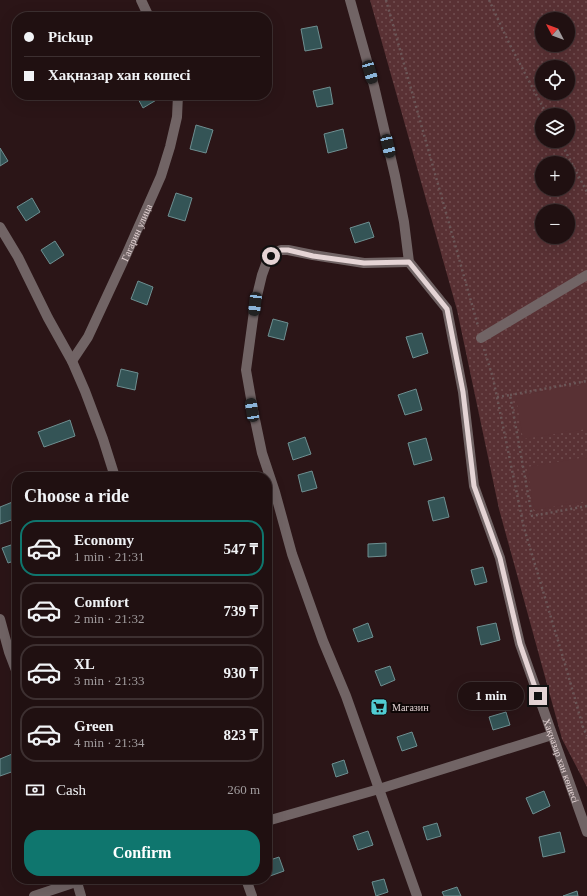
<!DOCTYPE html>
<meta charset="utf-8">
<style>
body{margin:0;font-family:Georgia,serif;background:#2d1e1f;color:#f1f3f6;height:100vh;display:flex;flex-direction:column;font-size:15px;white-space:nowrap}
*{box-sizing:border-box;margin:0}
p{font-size:13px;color:#a29d9f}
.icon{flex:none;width:22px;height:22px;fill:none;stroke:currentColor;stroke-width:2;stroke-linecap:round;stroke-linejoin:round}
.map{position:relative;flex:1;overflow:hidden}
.panel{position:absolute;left:12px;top:472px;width:260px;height:412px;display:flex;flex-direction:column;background:#201011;border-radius:16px;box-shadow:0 4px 16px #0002,0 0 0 1px #3d3031}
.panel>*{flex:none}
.top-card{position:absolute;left:12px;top:12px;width:260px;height:88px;border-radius:16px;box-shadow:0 4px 16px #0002,0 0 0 1px #3d3031;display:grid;align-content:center;height:88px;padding:0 12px;background:#201011}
.needle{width:26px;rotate:311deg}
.buttons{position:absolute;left:535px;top:12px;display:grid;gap:8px}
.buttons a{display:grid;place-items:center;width:40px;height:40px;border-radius:50%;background:#201011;box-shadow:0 4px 16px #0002,0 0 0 1px #3d3031;font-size:20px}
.end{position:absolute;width:18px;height:18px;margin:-9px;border:5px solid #e5d4d5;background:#111;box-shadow:0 0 0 2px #111}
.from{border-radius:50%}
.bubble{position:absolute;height:28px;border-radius:14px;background:#201011;box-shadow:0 4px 16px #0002,0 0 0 1px #3d3031;font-size:13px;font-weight:800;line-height:28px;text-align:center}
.car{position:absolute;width:12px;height:24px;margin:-12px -6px;border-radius:5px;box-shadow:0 0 3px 1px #0007;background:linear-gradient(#222 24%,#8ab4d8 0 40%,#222 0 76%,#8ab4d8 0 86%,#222 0)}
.top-card b{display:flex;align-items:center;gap:14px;height:38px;font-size:15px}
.top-card b+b{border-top:1px solid #3d3031}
.top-card i{width:10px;height:10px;background:#f1f3f6}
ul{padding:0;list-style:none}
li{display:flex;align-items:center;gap:12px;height:56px;margin:0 8px 6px;padding:0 4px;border:2px solid #3d3031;border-radius:16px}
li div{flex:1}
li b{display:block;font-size:15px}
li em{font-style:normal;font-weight:800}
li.current{border-color:#0f766e}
li>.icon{width:36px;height:36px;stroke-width:1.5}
h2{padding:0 12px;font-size:18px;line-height:48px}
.pay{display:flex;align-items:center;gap:10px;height:44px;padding:0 12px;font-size:15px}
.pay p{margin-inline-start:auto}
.button{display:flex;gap:8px;margin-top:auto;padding:8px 12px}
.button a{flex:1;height:46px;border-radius:16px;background:#0f766e;color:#fff;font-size:16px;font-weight:800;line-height:46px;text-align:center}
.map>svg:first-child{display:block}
</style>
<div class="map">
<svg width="587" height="896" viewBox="0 0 587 896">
<defs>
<pattern id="park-dots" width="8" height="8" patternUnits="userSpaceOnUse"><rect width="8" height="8" fill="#593134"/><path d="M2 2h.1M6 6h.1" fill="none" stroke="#714e50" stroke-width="1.8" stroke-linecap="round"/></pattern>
</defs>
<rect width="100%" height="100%" fill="#2b1517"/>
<path fill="url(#park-dots)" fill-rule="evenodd" d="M370 0H587V787L562 739 499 509 457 310ZM542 19H568V45H542ZM542 67H568V93H542ZM542 115H568V141H542ZM542 163H568V189H542ZM542 211H568V237H542Z"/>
<path fill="#593134" d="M587 384V429L523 439 516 396Z
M587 457V501L534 510 527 467Z"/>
<path fill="#345456" stroke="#6e8f91" d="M317 26 322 48 305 51 301 29Z
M330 87 333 104 317 107 313 91Z
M136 95H155L158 99 143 108Z
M196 125 213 130 206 153 190 149Z
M343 129 347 148 328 153 324 134Z
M0 148 8 161 0 166Z
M176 193 192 198 185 221 168 216Z
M32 198 40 212 26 221 17 207Z
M369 222 374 237 355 243 350 228Z
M55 241 64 255 50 264 41 250Z
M138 281 153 287 147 305 131 299Z
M273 319 288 323 284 340 268 336Z
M422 333 428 353 413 358 406 337Z
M121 369 138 373 135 390 117 386Z
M416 389 422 410 405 415 398 395Z
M70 420 75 436 44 447 38 432Z
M305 437 311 454 293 460 288 443Z
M426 438 432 460 414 465 408 443Z
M312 471 317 488 302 492 298 475Z
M174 473 175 477H166Z
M444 497 449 517 433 521 428 501Z
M15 501 17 506V518L0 524V507Z
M17 543V560L8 563 2 548Z
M386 543V556L368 557V544Z
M483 567 487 582 475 585 471 570Z
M368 623 373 637 358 642 353 629Z
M496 623 500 640 481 645 477 627Z
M390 666 395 680 381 686 375 671Z
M506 712 510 725 493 730 489 717Z
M412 732 417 746 402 751 397 737Z
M17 752V770L0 776V759Z
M344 760 348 773 336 777 332 764Z
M544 791 550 806 533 814 526 798Z
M437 823 441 836 427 840 423 827Z
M368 831 373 845 358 850 353 836Z
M560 832 565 852 543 857 539 837Z
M279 857 284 871 270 876 267 866V861Z
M384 879 388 892 376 896 372 882Z
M457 887 461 896H444L442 892Z
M577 891 578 896H563Z"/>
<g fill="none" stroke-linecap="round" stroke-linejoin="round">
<path stroke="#6b5758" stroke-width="2.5" stroke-dasharray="2 3" stroke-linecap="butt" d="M386 0 478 326
M489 0 509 43 547 115
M560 141 587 192
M484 349 493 378 524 528 565 664 583 727 587 736
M510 395 587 381
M497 397 510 395 532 516 587 506"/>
<g stroke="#716465" stroke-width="10">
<path d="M141 0 149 17"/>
<path id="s1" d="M350 0 374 86 395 176 404 222 409 262 447 309 463 392 474 486 500 558 520 644 587 832"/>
<path d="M0 227 18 257 48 318 72 361 85 391 103 439 115 477"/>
<path d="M409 262 364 263 313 255 288 250H281L271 255 266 264 262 275 255 304 246 370 253 410 262 453 275 492 292 554 323 641 346 696 417 896"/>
<path d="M481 338 587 275"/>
<path id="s2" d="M72 361 88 337 127 253 161 176 170 147 177 117 178 95"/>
<path d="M0 619 9 652 17 673"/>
<path d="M267 821 379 789 552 735"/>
<path d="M76 879 81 896"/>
<path d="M246 879 252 896"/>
<path d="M34 896 85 879"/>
</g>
</g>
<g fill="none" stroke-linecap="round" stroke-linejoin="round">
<path stroke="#e5d4d5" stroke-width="5" d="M271 256 281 250H288L313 256 364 263 409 262 447 309 463 392 474 486 500 558 520 644 538 696"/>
</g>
<defs>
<g id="supermarket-square" transform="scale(0.9)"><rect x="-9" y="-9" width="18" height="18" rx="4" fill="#51ccd3" stroke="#0d0505"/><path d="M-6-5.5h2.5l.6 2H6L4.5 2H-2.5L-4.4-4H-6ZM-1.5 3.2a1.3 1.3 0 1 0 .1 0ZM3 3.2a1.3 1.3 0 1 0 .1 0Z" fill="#111"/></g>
</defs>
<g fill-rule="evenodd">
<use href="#supermarket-square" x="379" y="707"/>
</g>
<g text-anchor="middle" stroke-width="4" stroke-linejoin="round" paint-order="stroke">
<g font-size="10" fill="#e5d4d5" stroke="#0d0505">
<text dy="4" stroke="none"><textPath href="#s2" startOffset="144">Гагарин улица</textPath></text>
<text dy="4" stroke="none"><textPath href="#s1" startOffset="797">Хақназар хан көшесі</textPath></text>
</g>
<g font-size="10" fill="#e5d4d5" stroke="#0d0505" text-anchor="start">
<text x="392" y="711">Магазин</text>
</g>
</g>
</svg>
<div class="buttons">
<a><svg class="needle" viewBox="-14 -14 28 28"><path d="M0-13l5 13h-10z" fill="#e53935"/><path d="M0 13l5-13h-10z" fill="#a29d9f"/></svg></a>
<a><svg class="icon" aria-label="locate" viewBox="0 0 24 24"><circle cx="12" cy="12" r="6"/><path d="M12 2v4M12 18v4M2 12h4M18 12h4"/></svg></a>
<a><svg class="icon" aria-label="layers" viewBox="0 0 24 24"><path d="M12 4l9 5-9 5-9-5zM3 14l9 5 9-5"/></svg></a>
<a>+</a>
<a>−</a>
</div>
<i class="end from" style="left:271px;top:256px"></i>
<i class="end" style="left:538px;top:696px"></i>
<div class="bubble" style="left:458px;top:682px;width:66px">1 min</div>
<i class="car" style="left:370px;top:72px;rotate:164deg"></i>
<i class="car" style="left:388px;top:146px;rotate:167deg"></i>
<i class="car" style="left:255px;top:304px;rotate:187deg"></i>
<i class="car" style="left:252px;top:410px;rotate:351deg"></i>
<div class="top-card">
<b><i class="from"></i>Pickup</b>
<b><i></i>Хақназар хан көшесі</b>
</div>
<section class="panel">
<h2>Choose a ride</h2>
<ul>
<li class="current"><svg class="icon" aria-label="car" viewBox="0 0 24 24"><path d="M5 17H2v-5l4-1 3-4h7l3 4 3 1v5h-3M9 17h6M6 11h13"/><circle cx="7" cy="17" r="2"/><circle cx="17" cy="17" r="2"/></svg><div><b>Economy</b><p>1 min · 21:31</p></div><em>547 ₸</em></li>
<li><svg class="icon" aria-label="car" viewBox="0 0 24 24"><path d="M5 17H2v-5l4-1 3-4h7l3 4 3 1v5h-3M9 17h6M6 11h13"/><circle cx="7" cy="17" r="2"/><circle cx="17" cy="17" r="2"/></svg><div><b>Comfort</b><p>2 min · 21:32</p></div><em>739 ₸</em></li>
<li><svg class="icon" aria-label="car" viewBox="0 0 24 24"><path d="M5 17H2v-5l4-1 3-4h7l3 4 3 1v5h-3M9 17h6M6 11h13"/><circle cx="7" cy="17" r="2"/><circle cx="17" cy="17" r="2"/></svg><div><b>XL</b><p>3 min · 21:33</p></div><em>930 ₸</em></li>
<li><svg class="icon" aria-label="car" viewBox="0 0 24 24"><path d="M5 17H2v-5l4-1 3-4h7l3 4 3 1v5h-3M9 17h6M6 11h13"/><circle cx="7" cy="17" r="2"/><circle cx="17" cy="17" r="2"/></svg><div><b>Green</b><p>4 min · 21:34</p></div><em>823 ₸</em></li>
</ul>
<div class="pay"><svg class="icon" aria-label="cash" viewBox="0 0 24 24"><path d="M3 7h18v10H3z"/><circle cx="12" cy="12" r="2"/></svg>Cash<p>260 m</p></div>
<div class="button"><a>Confirm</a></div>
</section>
</div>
